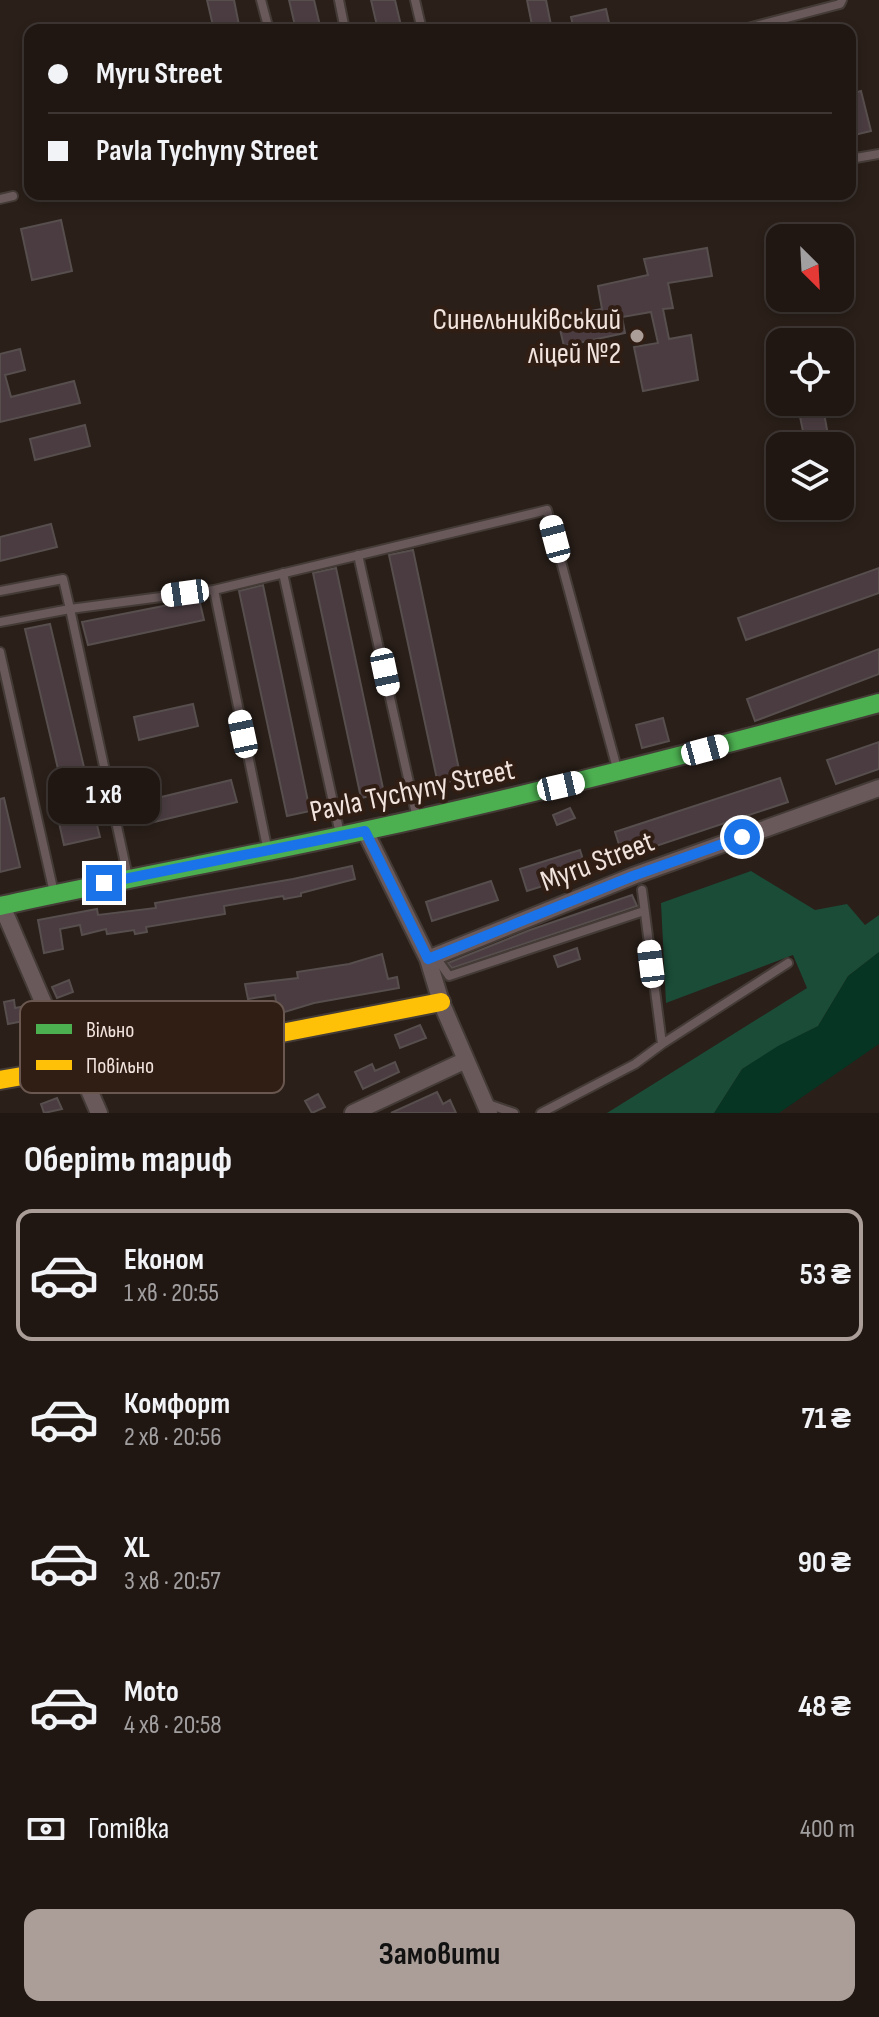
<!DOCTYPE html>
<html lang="uk">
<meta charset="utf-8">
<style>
body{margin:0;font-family:"Sofia Sans Condensed",sans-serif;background:#28201c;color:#f1f3f6;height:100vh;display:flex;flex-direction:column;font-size:30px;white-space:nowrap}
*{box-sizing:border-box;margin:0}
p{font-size:26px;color:#a29fa0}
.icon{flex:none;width:44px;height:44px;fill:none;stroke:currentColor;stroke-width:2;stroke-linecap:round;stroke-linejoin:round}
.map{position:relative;height:1113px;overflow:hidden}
.side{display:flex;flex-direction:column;background:#201713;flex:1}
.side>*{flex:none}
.guide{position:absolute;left:24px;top:24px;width:832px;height:176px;border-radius:16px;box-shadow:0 4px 12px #0003,0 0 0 2px #3d3633;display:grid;align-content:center;height:176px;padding:0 24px;background:#201713}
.needle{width:52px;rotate:156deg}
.buttons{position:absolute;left:766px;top:224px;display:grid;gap:16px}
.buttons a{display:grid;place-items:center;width:88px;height:88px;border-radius:16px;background:#201713;box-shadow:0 4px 12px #0003,0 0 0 2px #3d3633;font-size:40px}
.end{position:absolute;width:36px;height:36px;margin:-18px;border:10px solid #1a73e8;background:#fff;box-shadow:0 0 0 4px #fff}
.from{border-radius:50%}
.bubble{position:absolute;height:56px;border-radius:16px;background:#201713;box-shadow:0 4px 12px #0003,0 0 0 2px #3d3633;font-size:26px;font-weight:700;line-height:56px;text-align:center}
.car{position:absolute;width:24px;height:48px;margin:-24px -12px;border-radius:10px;box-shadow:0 0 6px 2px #0007;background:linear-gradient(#fff 24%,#345 0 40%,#fff 0 76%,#345 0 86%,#fff 0)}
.guide b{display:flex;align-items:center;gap:28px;height:76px;font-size:30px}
.guide b+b{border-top:2px solid #3d3633}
.guide i{width:20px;height:20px;background:#f1f3f6}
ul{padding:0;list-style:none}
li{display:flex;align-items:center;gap:24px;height:132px;margin:0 16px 12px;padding:0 8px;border:4px solid transparent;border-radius:16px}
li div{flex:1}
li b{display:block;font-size:30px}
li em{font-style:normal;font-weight:700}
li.current{border-color:#ab9e98}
li>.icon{width:72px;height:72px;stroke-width:1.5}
h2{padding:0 24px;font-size:36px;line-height:96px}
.pay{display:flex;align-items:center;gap:20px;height:88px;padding:0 24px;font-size:30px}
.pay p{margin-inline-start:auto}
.cta{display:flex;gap:16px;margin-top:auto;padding:16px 24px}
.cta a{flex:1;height:92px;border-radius:16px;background:#ab9e98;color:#111;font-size:32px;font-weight:700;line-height:92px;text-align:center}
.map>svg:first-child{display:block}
</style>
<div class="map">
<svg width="879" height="1113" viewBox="0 0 879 1113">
<rect width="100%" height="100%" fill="#2a1f19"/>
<path fill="#063523" d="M879 952V1044L779 1113H714L742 1069 775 1047 818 1026 848 976Z"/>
<path fill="#1b4c38" d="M751 871 815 910 847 904 865 925 879 915V952L848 976 818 1026 778 1046 742 1069 714 1113H607L807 988 793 955 666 1003 661 903Z"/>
<path fill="#4a3c40" stroke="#574e4e" stroke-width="2" d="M207 0H234L240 30H214Z
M289 0H314L321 30H296Z
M371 0H395L402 30H378Z
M527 0H546L552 30H533Z
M606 9 610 27 574 30 571 17Z
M861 91 871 131 850 136V94Z
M61 220 72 271 32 280 21 229Z
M707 248 712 276 668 283 673 308 663 309 669 339 691 335 698 380 643 391 634 347 658 343 651 312 622 317 625 333 564 346 557 317 602 309 598 286 648 275 644 259Z
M20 349 25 370 5 375 11 397 74 381 80 403 0 422V354Z
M797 402H822L830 446H806Z
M85 425 90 446 35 460 30 439Z
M51 524 57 547 0 561V537Z
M413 550 461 779 438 784 389 555Z
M336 568 384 793 361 798 313 573Z
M879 568V593L746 640 738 618Z
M263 585 310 811 287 816 239 591Z
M199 599 204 620 88 645 82 622Z
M50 624 92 801 98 800 100 811 106 810 109 823 97 825 100 837 64 845 56 809 67 807 25 629Z
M879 649V674L755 721 747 699Z
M193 704 198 726 139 740 134 717Z
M663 718 669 741 642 748 636 725Z
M879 742V769L836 784 827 760Z
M780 778 788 802 623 857 615 832Z
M231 780 237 802 154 822 149 800Z
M4 798 20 867 0 872V799Z
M570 808 575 818 557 825 553 815Z
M580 850 587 872 527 891 520 869Z
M352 866 355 879 301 893V896L284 899 283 896 224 906 225 914 146 927 147 932 135 934 134 930 107 934 106 929 82 935 80 925 60 929 63 949 44 953 38 920 97 909 98 915 156 908 155 903 293 879Z
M491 881 498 900 432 921 426 902Z
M632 895 637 906 452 968 448 963 530 930Z
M577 948 580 959 558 967 554 956Z
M382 954 388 979 397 977 399 988 314 1003 278 1014 275 995 248 999 245 984 298 978 297 972 349 964Z
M69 980 73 992 57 998 52 987Z
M14 1000 15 1008 26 1006 29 1020 8 1024 4 1002Z
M420 1025 426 1038 400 1048 395 1035Z
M395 1062 399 1072 363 1089 355 1072 372 1064 375 1071Z
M437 1092 443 1104 450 1100 456 1113H391Z
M318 1094 325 1107 312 1113 305 1101Z
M57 1098 62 1109 44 1113 41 1104Z"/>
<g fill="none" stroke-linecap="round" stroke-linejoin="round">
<g stroke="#443b36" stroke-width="12">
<path id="lane" d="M261 0 269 30
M339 0 345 30
M415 0 422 30
M740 30 840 4 842 0
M850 159 879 154
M0 199 13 196
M358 555 417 818
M283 573 340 834
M214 590 267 847
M0 591 63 579 70 609 214 590 547 510 618 772
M0 622 70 609 128 877
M0 652 54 893
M642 890 662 1044
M435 956 449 976 644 911
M485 1103 514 1113
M541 1113 635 1064 662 1044 788 963"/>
</g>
<g stroke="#443b36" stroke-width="20">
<path id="street" d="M365 831 428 959 441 1002 489 1113
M2 906 67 1058 86 1083 99 1113
M428 959 633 876 879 788
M353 1113 466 1060"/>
</g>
<g stroke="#443b36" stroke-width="22">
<path id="fast" d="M0 906C122 879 246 857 368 830 540 793 709 749 879 703"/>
</g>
<g stroke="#443b36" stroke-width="22">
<path id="slow" d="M0 1080 62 1069 91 1070 441 1002"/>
</g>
<use href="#lane" stroke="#69595b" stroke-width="8"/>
<use href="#street" stroke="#69595b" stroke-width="16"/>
<use href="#fast" stroke="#4caf50" stroke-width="18"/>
<use href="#slow" stroke="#ffc107" stroke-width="18"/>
</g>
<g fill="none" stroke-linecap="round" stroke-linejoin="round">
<path stroke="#1a73e8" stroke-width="10" d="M104 883 365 831 428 959 633 876 742 837"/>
</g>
<circle fill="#ab9e98" stroke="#301d13" stroke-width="3" cx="637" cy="336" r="8"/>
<g text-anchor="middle" stroke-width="8" stroke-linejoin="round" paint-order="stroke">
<g font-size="30" fill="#f1e3dd" stroke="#301d13" text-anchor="end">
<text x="621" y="329">Синельниківський<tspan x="621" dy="34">ліцей №2</tspan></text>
</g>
<g font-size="30" fill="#f1e3dd" stroke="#301d13">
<text transform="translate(412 790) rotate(-12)" y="10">Pavla Tychyny Street</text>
<text transform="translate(597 861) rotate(-21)" y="10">Myru Street</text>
</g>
</g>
<rect x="20" y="1001" width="264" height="92" rx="12" fill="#301d13" stroke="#6a5850" stroke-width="2"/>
<rect x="36" y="1024" width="36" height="10" fill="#4caf50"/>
<rect x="36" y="1060" width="36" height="10" fill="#ffc107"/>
<g font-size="22" fill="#f1e3dd">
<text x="86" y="1037">Вільно</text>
<text x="86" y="1073">Повільно</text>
</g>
</svg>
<div class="buttons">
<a><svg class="needle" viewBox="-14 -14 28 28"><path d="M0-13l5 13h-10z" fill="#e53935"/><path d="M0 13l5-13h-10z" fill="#a29fa0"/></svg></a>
<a><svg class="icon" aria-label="locate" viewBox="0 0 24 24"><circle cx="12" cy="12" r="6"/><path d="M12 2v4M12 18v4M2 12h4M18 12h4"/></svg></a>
<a><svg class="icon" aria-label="layers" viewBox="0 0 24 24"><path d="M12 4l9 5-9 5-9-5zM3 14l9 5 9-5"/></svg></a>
</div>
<i class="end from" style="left:742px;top:837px"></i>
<i class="end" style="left:104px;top:883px"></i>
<div class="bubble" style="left:48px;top:768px;width:112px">1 хв</div>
<i class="car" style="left:555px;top:539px;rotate:345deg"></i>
<i class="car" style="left:185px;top:593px;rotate:262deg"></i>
<i class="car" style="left:385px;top:672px;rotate:168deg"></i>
<i class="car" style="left:243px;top:734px;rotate:348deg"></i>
<i class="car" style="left:705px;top:750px;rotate:75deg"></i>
<i class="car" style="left:561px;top:786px;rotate:77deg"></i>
<i class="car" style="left:651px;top:964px;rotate:353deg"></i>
<div class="guide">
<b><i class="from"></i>Myru Street</b>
<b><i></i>Pavla Tychyny Street</b>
</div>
</div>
<section class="side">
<h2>Оберіть тариф</h2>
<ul>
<li class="current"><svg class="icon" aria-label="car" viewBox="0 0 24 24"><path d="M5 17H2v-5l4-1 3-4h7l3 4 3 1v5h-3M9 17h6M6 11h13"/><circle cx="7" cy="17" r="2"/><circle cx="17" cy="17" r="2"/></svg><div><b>Економ</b><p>1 хв · 20:55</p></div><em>53 ₴</em></li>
<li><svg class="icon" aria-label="car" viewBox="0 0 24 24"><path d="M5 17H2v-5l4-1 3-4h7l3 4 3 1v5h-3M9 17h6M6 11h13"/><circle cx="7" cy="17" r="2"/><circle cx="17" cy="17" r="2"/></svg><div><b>Комфорт</b><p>2 хв · 20:56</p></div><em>71 ₴</em></li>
<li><svg class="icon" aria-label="car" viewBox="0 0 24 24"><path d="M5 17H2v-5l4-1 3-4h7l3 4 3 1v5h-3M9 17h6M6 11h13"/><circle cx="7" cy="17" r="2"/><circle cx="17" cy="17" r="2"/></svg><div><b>XL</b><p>3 хв · 20:57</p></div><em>90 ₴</em></li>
<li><svg class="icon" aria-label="car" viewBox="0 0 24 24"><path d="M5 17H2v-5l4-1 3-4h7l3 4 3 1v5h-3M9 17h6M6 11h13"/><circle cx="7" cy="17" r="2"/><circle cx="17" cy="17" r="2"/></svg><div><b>Moto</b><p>4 хв · 20:58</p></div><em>48 ₴</em></li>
</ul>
<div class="pay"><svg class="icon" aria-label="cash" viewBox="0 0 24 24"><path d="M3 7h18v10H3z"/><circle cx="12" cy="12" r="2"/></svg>Готівка<p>400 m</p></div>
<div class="cta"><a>Замовити</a></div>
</section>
